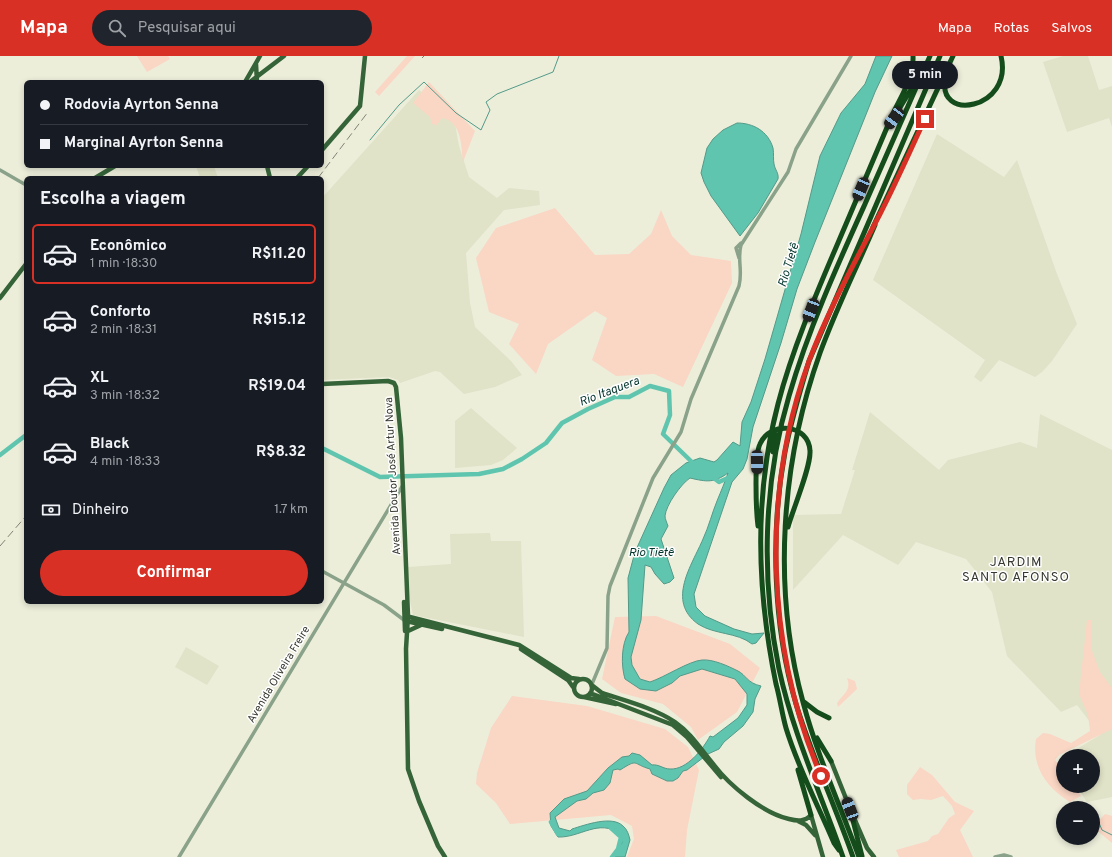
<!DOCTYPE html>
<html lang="pt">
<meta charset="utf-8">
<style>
body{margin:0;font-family:Overpass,sans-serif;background:#20242c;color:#f1f3f6;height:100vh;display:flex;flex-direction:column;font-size:15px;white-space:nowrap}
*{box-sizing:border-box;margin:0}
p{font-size:13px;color:#9ea1a6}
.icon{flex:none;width:22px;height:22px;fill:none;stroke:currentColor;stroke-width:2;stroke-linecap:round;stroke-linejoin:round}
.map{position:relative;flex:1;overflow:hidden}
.sheet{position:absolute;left:24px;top:120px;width:300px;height:428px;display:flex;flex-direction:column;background:#171b24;border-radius:6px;box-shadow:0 2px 6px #0003}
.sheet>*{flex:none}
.banner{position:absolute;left:24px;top:24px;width:300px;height:88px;border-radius:6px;box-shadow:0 2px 6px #0003;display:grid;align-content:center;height:88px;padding:0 16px;background:#171b24}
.buttons{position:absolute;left:1056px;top:693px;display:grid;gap:8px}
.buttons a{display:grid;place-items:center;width:44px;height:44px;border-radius:50%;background:#171b24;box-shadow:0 2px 6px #0003;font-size:20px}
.end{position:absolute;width:18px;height:18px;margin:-9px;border:5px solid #d93025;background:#fff;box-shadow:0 0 0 2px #fff}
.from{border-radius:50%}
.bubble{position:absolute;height:28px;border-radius:14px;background:#171b24;box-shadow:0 2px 6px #0003;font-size:13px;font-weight:700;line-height:28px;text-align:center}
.car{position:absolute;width:12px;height:24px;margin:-12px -6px;border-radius:5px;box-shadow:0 0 3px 1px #0007;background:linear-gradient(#222 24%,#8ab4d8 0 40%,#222 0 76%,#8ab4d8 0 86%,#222 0)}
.banner b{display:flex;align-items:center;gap:14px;height:38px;font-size:15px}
.banner b+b{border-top:1px solid #363941}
.banner i{width:10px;height:10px;background:#f1f3f6}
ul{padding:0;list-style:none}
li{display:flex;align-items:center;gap:12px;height:60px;margin:0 8px 6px;padding:0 8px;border:2px solid transparent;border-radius:6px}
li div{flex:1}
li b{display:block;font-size:15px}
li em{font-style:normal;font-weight:700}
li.on{border-color:#d93025}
li>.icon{width:36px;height:36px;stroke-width:1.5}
h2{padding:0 16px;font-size:18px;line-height:48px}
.pay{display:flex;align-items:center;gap:10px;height:44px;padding:0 16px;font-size:15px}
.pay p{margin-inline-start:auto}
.button{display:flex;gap:8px;margin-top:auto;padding:8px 16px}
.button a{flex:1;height:46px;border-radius:24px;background:#d93025;color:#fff;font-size:16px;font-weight:700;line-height:46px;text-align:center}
header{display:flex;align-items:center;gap:24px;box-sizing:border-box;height:56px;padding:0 20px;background:#d93025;color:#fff}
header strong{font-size:19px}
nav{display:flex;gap:22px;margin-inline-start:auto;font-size:14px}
.search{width:280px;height:36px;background:#20242c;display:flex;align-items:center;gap:10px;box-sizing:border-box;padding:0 14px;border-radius:22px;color:#9ea1a6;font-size:15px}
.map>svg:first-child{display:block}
</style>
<header>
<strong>Mapa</strong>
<div class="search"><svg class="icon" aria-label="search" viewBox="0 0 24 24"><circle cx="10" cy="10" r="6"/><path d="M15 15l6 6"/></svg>Pesquisar aqui</div>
<nav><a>Mapa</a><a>Rotas</a><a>Salvos</a></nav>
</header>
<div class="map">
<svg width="1112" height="801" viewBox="0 0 1112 801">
<rect width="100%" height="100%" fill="#eceeda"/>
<path fill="#e0e3c7" d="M1063 0H1088L1099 34 1112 30V71L1109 62 1067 76 1043 6Z
M419 34 454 62 459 90 469 121 497 142 509 132 539 135 540 149 504 154 466 197 470 247 475 271 511 305 522 319 495 331 464 338 440 316 435 315 400 327 398 324 389 321 322 324V142Z
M937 78 1004 121 1017 104 1057 218 1077 268 1052 305 1042 316 1035 321 999 304 981 326 974 321 985 304 873 224Z
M196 110H214L218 122H200Z
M471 352 517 392 503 404 491 409 455 412V365Z
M870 356 939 414 948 404 1020 386 1037 392 1040 358 1112 394V741L1087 746 1076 730H1093V700H1065L1100 679 1077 649 1061 656 1007 600 992 536 966 503 916 486 898 509 843 479 793 534V459L841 458 855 414H852Z
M490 477 491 485H521L524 581 413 559 406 526 408 511 451 508 450 478Z
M186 591 219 610 207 629 175 611Z"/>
<path fill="#fad6c4" d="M137 0H168L170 3 147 16Z
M407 0H415L379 40 375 36Z
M429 26 475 75 463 106C461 89 462 66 442 62L437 69 432 68 430 61 413 47Z
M555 152 595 199 629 198 651 178 661 154 672 180 691 199 731 205 732 227 683 331 654 318 616 320 592 304 607 262 595 255 548 288 536 318 509 288 519 268 489 256 476 202 496 172Z
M656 560 730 588 760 612 737 656 698 684 691 671 663 648 621 637 602 623 615 561Z
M1087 564H1091L1092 595 1100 616 1112 632V673L1059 699 1055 704 1063 715V730H1074L1081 740 1070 746C1048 733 1031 711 1036 683L1043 677 1050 678 1071 687 1090 675 1088 659 1079 638Z
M847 622 855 625 857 633 838 651 837 647C843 638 852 634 847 622Z
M512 640 587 650 665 673 688 691 699 714 687 774 685 801H627L634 783 632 770 611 759 510 768 496 747 476 728 477 717 491 672Z
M920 711 932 719 955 746 974 755 960 774 973 801H899L896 794 928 785 932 780 938 778 949 762 955 758 952 750 943 740 931 744 921 743 913 744 907 738V729Z
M1105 758 1112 760V787L1093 771Z"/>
<path fill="#60c5af" stroke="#539a89" d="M876 0H892L875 36 815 186 797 233 781 287 753 371 747 403 743 413 732 426 694 538 696 551 705 560 734 573 752 578 764 577 756 587 752 588C737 576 715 579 698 568 666 545 692 509 703 483 709 470 712 457 717 445 721 435 725 426 728 417 714 427 707 426 690 422 681 428 666 449 665 460 665 463 667 467 668 470L661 483 674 522 670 526 664 528 655 518 651 511 645 509 641 564 631 601 632 609 640 623 650 626C665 621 689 605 702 604 713 603 728 610 738 615 746 619 747 627 761 630L755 643 753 656 743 670 724 686 719 693 708 698 687 714 683 715 678 722 673 725H667L652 718 650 713C632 708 639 702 620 714L618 713 613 714 610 727 604 734 593 737 586 743 577 745 555 761 559 772 570 775 572 773C585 769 612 759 623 770 627 773 629 779 630 784L625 801H611L622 787 620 778C599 762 580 782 558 781L551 770 550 757 564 743 587 735 608 712 622 701 629 700 632 697 640 699 652 709C659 708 663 713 670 713 687 714 703 693 710 680L713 681 738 662 747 649V638L735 623 702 613 680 620 672 627 656 635 640 633 625 623C621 610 621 588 629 576L628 522 635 496 664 432 671 419 686 407 700 402 714 406 717 404 733 386 740 390 742 366 751 346 765 303 801 178 820 100 841 57 865 28Z
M737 67C753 67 768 75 773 92 774 98 773 103 774 108 775 114 779 117 778 123L758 157 740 180 711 140 704 126 701 117 707 92 713 83 723 74Z"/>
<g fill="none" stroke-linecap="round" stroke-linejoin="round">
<path stroke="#539a89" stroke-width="1" d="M370 84 399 49 424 26 456 57 481 74 490 54 486 46 497 38 553 16 559 0
M1094 755 1102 774 1112 779"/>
<path stroke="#60c5af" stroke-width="4.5" d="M322 392 380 421 479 418 503 413 522 403 546 387 562 367 588 353 615 341H629L650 330 669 335 670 359 663 378 695 409
M0 399 26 379
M711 420 719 426 730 421
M551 766 558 778H560
M611 772 621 781 618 793 612 801"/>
<path stroke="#89a289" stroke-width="3.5" d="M0 114 26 129
M739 202 736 192 741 187
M322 515 384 549 404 564
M592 628 607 592 608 540 610 530 653 422 681 376 691 343 739 230C743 215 737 203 741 189L788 116 796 93 851 0
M179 801 403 429
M995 801 1004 799 1011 801"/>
<path stroke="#366439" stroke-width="4.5" d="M256 8 257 26
M245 26 260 0
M250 26 284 0
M322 94 360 50 365 0
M267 110 270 122
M95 122 115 110
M297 122 308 110
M0 242 26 208
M322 328 388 325 394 327 396 331 401 382 408 560 406 593
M404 546 405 575
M406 560 519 589 571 622 579 623
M406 565 442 573
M408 575 421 569
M406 592 408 713 419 745 438 790 445 801
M521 593 568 624 573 631
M574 632a9 9 0 1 1 18 0a9 9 0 1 1-18 0Z
M593 630 602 637C626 645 654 652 675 666 691 677 702 695 714 709 730 730 763 757 789 763 797 765 805 766 811 759L823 801
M590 637 673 669 687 681 721 721
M584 641 616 648
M831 705 851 755
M854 762 867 792 874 801
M798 765 806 769 815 779"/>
<path stroke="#144d1b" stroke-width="5" d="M946 21C934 67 1014 54 1001 0
M893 63 918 22
M873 171 953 0
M849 219 857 203
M773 396 775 378
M758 470C756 454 754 400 760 388 770 364 809 368 810 395 811 411 793 453 788 471
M804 646 817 656 829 662
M817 682 831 705
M798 714 811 759
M850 753 862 800
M839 794 834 787C818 749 798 712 786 672 782 658 780 642 776 628 757 536 754 439 778 348 794 286 824 220 849 161 863 128 877 95 891 62 900 41 914 23 913 0
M843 801C821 738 793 678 779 613 761 524 763 427 789 340 808 274 837 210 865 148 887 99 908 49 930 0
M853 801C835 750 812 700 796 648 773 570 770 476 785 396 791 365 800 335 809 305L940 0
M859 801C840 749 817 699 803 646 772 533 781 406 820 297 836 253 857 211 875 169"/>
<path stroke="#828376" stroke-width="1" stroke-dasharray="8 4" stroke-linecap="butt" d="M422 2 424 0
M318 122 368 56
M0 490 26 460"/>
</g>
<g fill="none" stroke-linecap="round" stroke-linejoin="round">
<path stroke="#d93025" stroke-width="5" d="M821 720C766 591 761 437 809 305 828 254 855 206 880 158 896 127 910 95 925 63"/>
</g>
<g text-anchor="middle" stroke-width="3" stroke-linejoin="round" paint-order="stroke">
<g font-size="11" fill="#36372f" stroke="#fff">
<text transform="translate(392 420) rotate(-93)" y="4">Avenida Doutor José Artur Nova</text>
<text transform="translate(278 618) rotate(-59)" y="4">Avenida Oliveira Freire</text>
</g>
<g font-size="12" font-style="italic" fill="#04352d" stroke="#fff">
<text transform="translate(788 209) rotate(-73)" y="4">Rio Tietê</text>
<text transform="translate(609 335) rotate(-21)" y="4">Rio Itaquera</text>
<text x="651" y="500">Rio Tietê</text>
</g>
<g font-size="13" letter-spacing="1" fill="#36372f" stroke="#fff">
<text x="1016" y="510">JARDIM<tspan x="1016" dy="15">SANTO AFONSO</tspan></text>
</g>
</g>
</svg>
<div class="buttons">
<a>+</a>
<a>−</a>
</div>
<i class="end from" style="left:821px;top:720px"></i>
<i class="end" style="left:925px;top:63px"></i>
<div class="bubble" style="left:892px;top:5px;width:66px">5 min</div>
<i class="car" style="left:894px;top:62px;rotate:217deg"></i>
<i class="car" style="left:861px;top:133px;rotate:203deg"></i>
<i class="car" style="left:811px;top:254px;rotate:201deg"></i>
<i class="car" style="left:757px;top:406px;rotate:179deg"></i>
<i class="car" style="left:850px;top:753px;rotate:339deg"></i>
<div class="banner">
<b><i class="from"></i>Rodovia Ayrton Senna</b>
<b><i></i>Marginal Ayrton Senna</b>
</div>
<section class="sheet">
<h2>Escolha a viagem</h2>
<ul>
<li class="on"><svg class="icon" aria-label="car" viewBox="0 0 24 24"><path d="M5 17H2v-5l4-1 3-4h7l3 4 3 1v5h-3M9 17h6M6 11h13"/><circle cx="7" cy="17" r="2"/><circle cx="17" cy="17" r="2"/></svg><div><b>Econômico</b><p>1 min · 18:30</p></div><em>R$11.20</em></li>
<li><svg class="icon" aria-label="car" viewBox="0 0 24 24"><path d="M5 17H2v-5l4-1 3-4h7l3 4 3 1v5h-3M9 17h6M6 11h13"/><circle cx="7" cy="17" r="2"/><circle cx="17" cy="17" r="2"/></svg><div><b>Conforto</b><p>2 min · 18:31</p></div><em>R$15.12</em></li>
<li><svg class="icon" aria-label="car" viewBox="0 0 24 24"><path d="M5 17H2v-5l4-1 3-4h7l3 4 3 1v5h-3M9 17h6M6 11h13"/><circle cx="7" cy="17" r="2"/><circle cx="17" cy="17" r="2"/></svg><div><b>XL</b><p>3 min · 18:32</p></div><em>R$19.04</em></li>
<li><svg class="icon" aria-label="car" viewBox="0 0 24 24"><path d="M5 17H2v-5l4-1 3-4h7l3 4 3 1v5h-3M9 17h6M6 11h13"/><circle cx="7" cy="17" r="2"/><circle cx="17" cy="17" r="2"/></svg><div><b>Black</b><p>4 min · 18:33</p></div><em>R$8.32</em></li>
</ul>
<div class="pay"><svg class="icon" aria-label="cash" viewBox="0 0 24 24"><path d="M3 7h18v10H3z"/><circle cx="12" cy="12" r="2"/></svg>Dinheiro<p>1.7 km</p></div>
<div class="button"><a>Confirmar</a></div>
</section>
</div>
